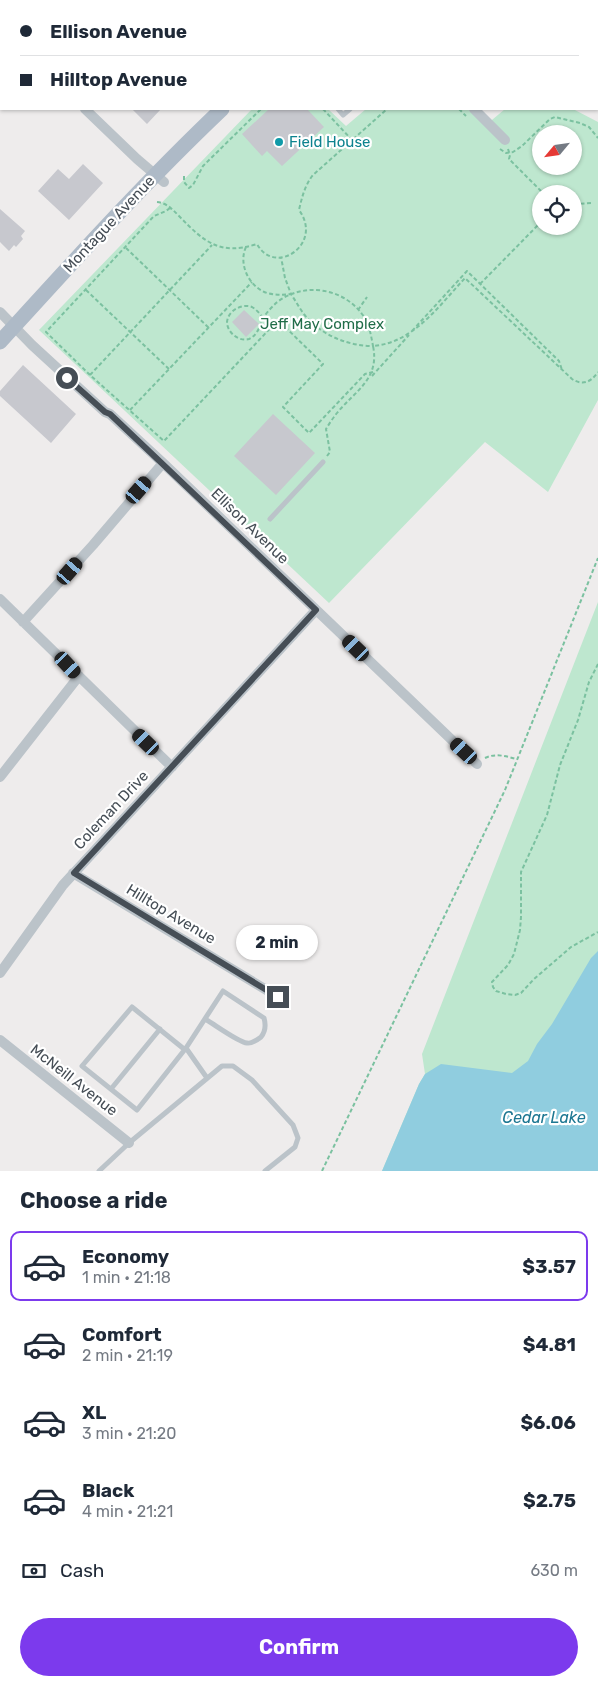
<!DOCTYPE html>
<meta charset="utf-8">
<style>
body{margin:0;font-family:Rubik,sans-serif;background:#f6f6f7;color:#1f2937;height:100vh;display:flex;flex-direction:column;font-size:19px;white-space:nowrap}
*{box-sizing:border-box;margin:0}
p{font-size:16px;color:#747a83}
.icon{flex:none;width:28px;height:28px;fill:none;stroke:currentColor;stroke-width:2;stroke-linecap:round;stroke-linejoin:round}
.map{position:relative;height:1171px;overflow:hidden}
.side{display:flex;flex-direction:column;background:#fff;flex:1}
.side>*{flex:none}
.banner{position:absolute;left:0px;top:0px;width:599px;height:110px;box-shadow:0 1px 4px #0004;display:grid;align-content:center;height:110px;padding:0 20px;background:#fff}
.needle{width:32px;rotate:241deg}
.buttons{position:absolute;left:532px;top:125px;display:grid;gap:10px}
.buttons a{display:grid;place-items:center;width:50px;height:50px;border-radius:50%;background:#fff;box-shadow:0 1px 4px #0004;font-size:25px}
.end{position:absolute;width:22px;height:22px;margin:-11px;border:6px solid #464e56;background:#fff;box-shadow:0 0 0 2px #fff}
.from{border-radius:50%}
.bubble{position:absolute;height:35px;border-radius:18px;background:#fff;box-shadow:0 1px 4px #0004;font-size:16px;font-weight:700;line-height:35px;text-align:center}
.car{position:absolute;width:15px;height:30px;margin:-15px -8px;border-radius:6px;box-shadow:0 0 4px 1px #0007;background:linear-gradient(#222 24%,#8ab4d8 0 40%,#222 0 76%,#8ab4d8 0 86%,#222 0)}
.banner b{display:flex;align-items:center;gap:18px;height:48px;font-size:19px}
.banner b+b{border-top:1px solid #e0e1e3}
.banner i{width:12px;height:12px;background:#1f2937}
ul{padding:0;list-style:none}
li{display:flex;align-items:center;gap:15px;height:70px;margin:0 10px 8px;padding:0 10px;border:2px solid transparent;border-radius:10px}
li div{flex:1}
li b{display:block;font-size:19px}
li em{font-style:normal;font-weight:700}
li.selected{border-color:#7c3aed}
li>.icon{width:45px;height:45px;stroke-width:1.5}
h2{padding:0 20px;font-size:22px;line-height:60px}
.pay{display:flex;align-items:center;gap:12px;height:55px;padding:0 20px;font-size:19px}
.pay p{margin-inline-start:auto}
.cta{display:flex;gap:10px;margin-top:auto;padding:10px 20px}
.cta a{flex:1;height:58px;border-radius:30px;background:#7c3aed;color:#fff;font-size:20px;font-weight:700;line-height:58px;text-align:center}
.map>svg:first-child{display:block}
</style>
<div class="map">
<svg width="598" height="1171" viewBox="0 0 598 1171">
<rect width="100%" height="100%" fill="#eeecec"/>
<path fill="#bee7cf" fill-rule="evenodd" d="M252 109H328L346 126 366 109H469L486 125 505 109H573L598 122V400L548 492 485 442 329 603 39 330ZM541 134H574V166H541ZM541 194H574V226H541Z
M598 602V1171H382L419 1084 425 1074 422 1054Z"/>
<path fill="#90cddf" d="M598 951V1171H382L419 1084 425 1074 441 1064 512 1073 528 1061 537 1044 552 1024 591 958Z"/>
<path fill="#c7c8ce" d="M132 109H161L147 124Z
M269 109H307L324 127 282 166 267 151 262 156 242 134Z
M83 164 103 183 69 220 38 191 58 169 69 179Z
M0 209 25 231 21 236 23 239 16 247 14 245 9 251 0 242Z
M244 310 259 324 246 337 232 322Z
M23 365 76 414 51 443 0 396V391Z
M273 414 315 453 276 495 234 456Z"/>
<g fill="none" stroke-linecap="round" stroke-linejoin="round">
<path stroke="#7bc1a0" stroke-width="2" stroke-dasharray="4 2.5" stroke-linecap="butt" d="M323 109 352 140
M459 109 466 116
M500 149 506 153 513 152 522 146 550 119 555 117 580 123 589 127 598 138
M508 149 510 155 509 159 544 194
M184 176V182L189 188 193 185 203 166 261 109
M157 202C167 203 172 209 179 216 204 242 220 256 257 244 275 277 324 244 299 210 302 197 305 185 313 175L387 109
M574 204 592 203
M170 208 166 211 154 216 46 332 90 375 164 441 278 320 323 364 283 407 309 433 365 374 373 372
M246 247C238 264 249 287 267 293 275 295 283 295 291 294L285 278 281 257
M126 248 209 328
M480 284 541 222
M86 290 169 369
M358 310 367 297
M263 318C260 314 257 310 252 307 242 303 227 311 227 323 228 333 239 342 249 339 258 335 260 325 264 317 267 312 272 307 276 303 302 282 342 287 362 314 369 323 371 335 373 346 350 346 326 337 309 320 302 313 297 303 291 294
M412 331 467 271 559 361 562 370
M90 375 212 245
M372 376 409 335
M130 410 252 282
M327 456 330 452 326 429C329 424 333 418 337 413 355 391 380 379 373 346 413 343 439 306 465 278L572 379C583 386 591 382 598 372
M598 664 589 682 578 720 560 765 547 815 521 872V917L520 930 514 954 508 965 492 982 493 987 496 991 506 994 515 995 521 993 534 979 571 947 598 932
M485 758C495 753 506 756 516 759
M322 1171 505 790 598 558"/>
<path stroke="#bbc3c9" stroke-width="5" d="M338 109 343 115 350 109
M270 519 323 462
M186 1048 223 991 264 1018C266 1025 265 1032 261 1037 257 1040 252 1044 247 1043 238 1042 214 1024 205 1019
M184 1049 132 1007 82 1066 137 1110 186 1048 207 1078
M111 1089 160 1029
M99 1171 129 1143 222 1066H233L252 1080 293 1125 298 1138 295 1147 265 1171"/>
<path stroke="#bbc3c9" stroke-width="10" d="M280 0 281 1
M374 0 375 1
M0 26 1 27
M85 109 137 159 164 182
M474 109 505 140
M0 312 32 345 105 412 110 414 163 463 477 764
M0 599 172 767
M23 622 93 545 163 463
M0 777 79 676
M73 873 278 997
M0 973 63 885 316 610
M0 1040 129 1143"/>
<path stroke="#aebac7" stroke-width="15" d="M341 1 342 0
M0 342C72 263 144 183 222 109"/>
</g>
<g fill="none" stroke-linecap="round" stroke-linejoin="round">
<path stroke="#464e56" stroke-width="6" d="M67 378 105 412 110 414 316 610 74 873 278 997"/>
</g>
<circle fill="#0f9aa8" stroke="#fff" stroke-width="2" cx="279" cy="142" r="5"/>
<g text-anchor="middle" stroke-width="4.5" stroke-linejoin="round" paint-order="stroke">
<g font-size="15" fill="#0d838f" stroke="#fff" text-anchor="start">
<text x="289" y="147">Field House</text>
</g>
<g font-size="15" fill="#464e56" stroke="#fff">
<text transform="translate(109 224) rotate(-47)" y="5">Montague Avenue</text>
<text transform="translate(250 526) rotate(44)" y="5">Ellison Avenue</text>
<text transform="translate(111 810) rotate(-47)" y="5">Coleman Drive</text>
<text transform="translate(171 914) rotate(31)" y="5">Hilltop Avenue</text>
<text transform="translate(74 1080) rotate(38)" y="5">McNeill Avenue</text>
</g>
<g font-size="15" fill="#216d49" stroke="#fff">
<text x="322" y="329">Jeff May Complex</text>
</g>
<g font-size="16" font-style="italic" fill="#1d7792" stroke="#fff">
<text x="544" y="1123">Cedar Lake</text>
</g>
</g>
</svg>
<div class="buttons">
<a><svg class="needle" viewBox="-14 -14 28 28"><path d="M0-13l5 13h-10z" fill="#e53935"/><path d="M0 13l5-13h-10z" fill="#747a83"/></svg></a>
<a><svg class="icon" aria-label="locate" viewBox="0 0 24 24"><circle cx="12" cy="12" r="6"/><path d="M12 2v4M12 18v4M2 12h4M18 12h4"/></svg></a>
</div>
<i class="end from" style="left:67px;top:378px"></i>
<i class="end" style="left:278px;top:997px"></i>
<div class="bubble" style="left:236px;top:925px;width:82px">2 min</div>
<i class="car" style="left:139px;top:490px;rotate:41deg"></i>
<i class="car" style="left:70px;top:571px;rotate:41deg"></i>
<i class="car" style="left:356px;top:648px;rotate:314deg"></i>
<i class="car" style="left:68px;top:665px;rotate:137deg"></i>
<i class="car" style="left:146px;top:742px;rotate:314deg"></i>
<i class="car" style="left:464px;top:751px;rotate:313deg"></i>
<div class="banner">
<b><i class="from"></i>Ellison Avenue</b>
<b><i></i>Hilltop Avenue</b>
</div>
</div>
<section class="side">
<h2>Choose a ride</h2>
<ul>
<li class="selected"><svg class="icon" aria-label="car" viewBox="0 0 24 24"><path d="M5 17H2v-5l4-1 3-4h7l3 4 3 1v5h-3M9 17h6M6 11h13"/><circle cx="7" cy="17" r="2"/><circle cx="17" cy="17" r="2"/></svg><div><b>Economy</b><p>1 min · 21:18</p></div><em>$3.57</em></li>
<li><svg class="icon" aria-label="car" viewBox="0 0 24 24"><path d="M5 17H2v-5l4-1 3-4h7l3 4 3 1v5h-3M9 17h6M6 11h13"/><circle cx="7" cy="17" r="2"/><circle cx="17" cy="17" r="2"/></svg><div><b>Comfort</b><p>2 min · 21:19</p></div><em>$4.81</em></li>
<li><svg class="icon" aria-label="car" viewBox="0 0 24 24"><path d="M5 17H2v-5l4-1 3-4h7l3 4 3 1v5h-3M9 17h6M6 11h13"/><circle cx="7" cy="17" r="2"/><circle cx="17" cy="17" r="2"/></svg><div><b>XL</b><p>3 min · 21:20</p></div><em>$6.06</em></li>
<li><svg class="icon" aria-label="car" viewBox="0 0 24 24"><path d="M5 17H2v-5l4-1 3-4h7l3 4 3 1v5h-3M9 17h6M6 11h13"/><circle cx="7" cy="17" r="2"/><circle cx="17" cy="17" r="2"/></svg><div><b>Black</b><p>4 min · 21:21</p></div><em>$2.75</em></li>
</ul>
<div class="pay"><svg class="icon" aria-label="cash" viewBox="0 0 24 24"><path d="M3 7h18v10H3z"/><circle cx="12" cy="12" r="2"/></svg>Cash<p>630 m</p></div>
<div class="cta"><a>Confirm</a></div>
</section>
